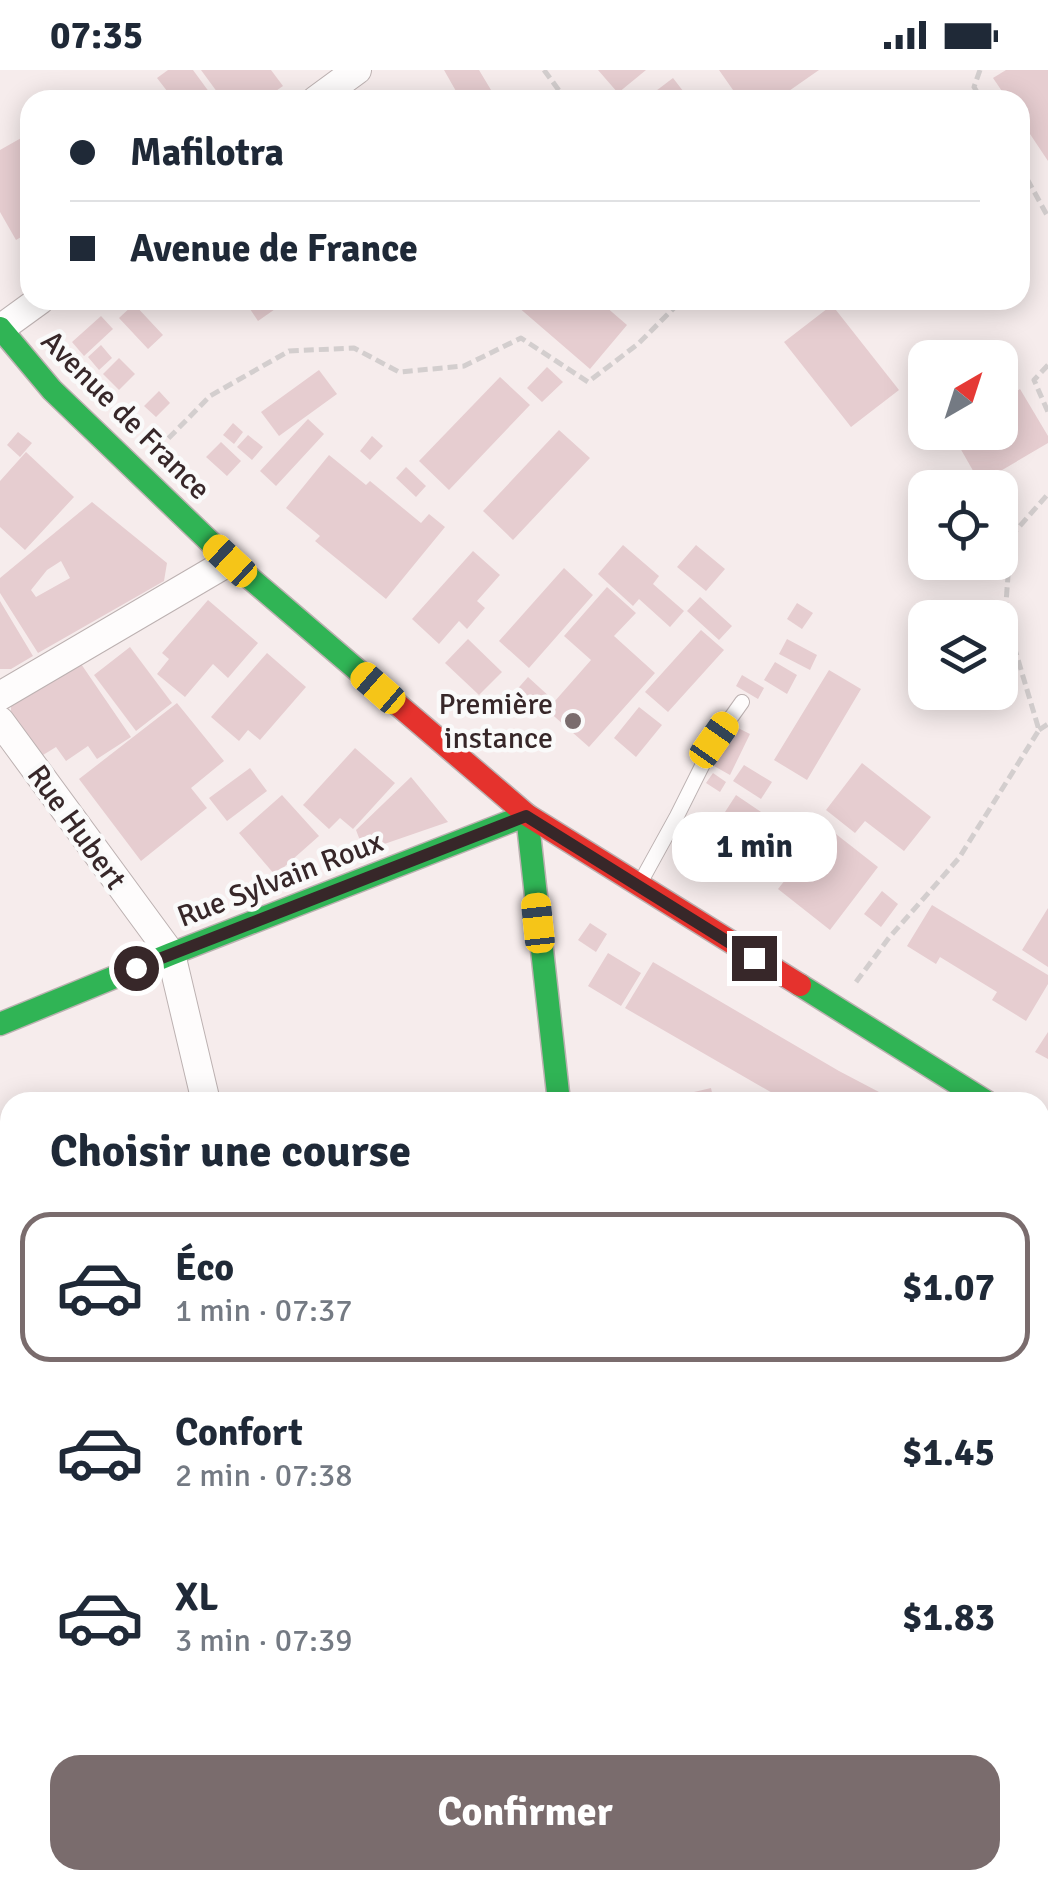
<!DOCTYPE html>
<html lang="fr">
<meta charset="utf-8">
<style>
body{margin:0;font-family:Signika,sans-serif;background:#f6f6f7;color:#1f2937;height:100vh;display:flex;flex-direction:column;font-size:38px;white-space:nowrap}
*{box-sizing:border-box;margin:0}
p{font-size:32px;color:#747a83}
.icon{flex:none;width:55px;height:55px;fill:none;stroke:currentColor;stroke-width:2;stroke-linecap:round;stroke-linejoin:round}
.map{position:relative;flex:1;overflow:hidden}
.details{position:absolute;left:0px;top:1022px;width:1050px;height:798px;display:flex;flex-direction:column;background:#fff;border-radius:30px 30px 0 0;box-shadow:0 5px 25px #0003}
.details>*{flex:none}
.top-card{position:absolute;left:20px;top:20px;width:1010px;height:220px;border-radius:30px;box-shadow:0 5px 25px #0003;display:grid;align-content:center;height:220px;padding:0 50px;background:#fff}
.needle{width:65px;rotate:39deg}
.controls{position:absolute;left:908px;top:270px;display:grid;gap:20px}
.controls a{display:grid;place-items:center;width:110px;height:110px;border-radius:20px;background:#fff;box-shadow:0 5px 25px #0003;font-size:50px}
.end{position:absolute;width:45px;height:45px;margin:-22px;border:12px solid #372729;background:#fff;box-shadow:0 0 0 5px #fff}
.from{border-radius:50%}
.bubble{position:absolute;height:70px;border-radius:30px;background:#fff;box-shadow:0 5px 25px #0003;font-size:32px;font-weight:800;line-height:70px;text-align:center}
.car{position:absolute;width:30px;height:60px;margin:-30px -15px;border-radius:12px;box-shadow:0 0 8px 2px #0007;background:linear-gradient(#f5c518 24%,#345 0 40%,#f5c518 0 76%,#345 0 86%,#f5c518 0)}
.top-card b{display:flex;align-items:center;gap:35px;height:95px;font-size:38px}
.top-card b+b{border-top:2px solid #e0e1e3}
.top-card i{width:25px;height:25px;background:#1f2937}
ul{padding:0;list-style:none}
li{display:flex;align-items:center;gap:30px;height:150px;margin:0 20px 15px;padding:0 30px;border:5px solid transparent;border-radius:30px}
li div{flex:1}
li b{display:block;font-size:38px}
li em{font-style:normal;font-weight:800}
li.current{border-color:#7a6c6d}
li>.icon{width:90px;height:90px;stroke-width:1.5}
h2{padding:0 50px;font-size:45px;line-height:120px}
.button{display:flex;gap:20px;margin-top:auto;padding:20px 50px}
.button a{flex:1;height:115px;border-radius:30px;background:#7a6c6d;color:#fff;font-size:40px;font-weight:800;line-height:115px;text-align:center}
.status{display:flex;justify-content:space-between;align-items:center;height:70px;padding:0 50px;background:#fff;direction:ltr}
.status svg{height:28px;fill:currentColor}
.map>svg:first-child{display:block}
</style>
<div class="status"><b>07:35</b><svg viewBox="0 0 49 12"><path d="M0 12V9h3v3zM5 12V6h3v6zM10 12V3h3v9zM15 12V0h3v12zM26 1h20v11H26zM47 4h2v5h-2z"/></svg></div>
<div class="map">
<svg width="1048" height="1819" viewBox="0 0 1048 1819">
<rect width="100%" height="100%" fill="#f6ecec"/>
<path fill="#e6cdd0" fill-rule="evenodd" d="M168 0H193L215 30H174L157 8Z
M201 0H271L283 16 263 30H223Z
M444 0H479L497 30H461Z
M598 0H646L618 23Z
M719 0H819L776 30H740Z
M1006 0H1048V91L1020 49V30H1008L993 8Z
M673 8 690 30H644Z
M30 63V162L16 170 0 142V80Z
M244 230H288L258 251Z
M510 230H598L627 255 590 299Z
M134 234 163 265 148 279 119 248Z
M832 235 899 320 851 357 784 272Z
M101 246 113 259 84 286 72 272Z
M101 275 112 288 99 300 88 287Z
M119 288 135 304 119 320 103 304Z
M547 297 563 312 542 332 527 318Z
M319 300 337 324 279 366 261 342Z
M500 307 530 335 449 420 419 391Z
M1020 319 1048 366V373L980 413 951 362H1000V331Z
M159 321 170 333 156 347 144 336Z
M308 349 324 364 276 416 260 401Z
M233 353 243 362 234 374 223 365Z
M559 360 590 388 513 470 483 441Z
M18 362 32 373 20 387 7 375Z
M248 365 263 377 252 390 237 377Z
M372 366 383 376 370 390 360 381Z
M221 372 241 391 227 406 206 387Z
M26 382 74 427 25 480 0 457V411Z
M329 385 366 415 370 411 421 453 429 444 445 457 386 529 315 471 320 466 286 438Z
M406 397 426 416 416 427 396 408Z
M92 432 167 493 164 511 38 583 0 523V508ZM61 491 70 508 36 527 31 520 47 500Z
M623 475 659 506 653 514 684 541 670 557 639 529 633 536 598 504Z
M696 475 725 499 706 521 677 497Z
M473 481 500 505 477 531 485 538 467 559 459 551 439 574 412 549Z
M564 498 593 525 529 598 499 571Z
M607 517 636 543 614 566 655 603 589 677 547 640 591 590 564 566Z
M700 527 732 556 719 570 687 541Z
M208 530 258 573 228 608 213 594 185 627 157 604 169 589 162 583Z
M0 531 33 586 11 599H0Z
M797 533 813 543 802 559 787 549Z
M701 560 724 580 668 642 645 622Z
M468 569 502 602 479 625 445 593Z
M787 569 817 585 810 600 779 584Z
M130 577 172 633 136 661 94 605Z
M267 583 306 617 260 670 248 660 239 671 211 647Z
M77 588 131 667 97 689 88 676 66 691 56 677 43 685 11 642V636L15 626Z
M775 592 797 605 787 624 764 610Z
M829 600 861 619 807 710 774 690Z
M742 605 764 618 758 629 736 616Z
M528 607 551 628 536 644 513 624Z
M177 633 224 691 191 718 207 738 141 791 79 709Z
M639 637 662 655 636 687 614 668Z
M734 656 750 664 730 705 714 696Z
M355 678 395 713 353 759 340 748 329 759 303 735Z
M862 693 931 747 904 781 865 751 855 763 826 740Z
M744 695 772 712 761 729 733 711Z
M250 698 267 721 227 751 209 728Z
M713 703 726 712 720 722 706 713Z
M411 707 448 752 364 781 356 760Z
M282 725 319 766 275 805 239 763Z
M736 725 770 748 730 810 696 787Z
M827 757 878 797 830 860 778 819Z
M882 821 898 834 881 857 864 844Z
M932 835 1048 905V914L1026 951 992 930 997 922 940 887 936 894 907 876Z
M1048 838V897L1022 880Z
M590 853 607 864 596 882 578 870Z
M608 883 641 903 621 936 588 916Z
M653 892 839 1001 898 1032H788L625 938Z
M1048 962V989L1035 982Z
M711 1018 714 1032H656V1031Z
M1048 1194V1226L1040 1220V1206Z
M1040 1234 1048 1239V1288L1040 1300Z
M5 1342 10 1362V1579L0 1583V1343Z
M1040 1433 1048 1439V1467L1040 1461Z
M1046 1598 1048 1600V1662L1040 1676V1608Z
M10 1632V1685L0 1688V1636Z
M10 1697V1773L0 1775V1701Z
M1040 1731 1048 1737V1810L1040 1805Z
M10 1786V1810H41L44 1819H0V1789Z
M1040 1807 1048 1812V1819H994L999 1810H1040Z
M54 1810H122L124 1819H57Z
M200 1810 203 1819H170L197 1810Z
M219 1810H270L277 1814 274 1819H213Z
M292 1810H351L346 1819H306Z
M365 1810H475L472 1816 478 1819H360Z
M888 1810H929L923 1819H903Z"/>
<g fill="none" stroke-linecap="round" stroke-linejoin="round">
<g stroke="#bcb1b1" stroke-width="16">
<path id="lane" d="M639 815 677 746 715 670 742 632"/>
</g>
<g stroke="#bcb1b1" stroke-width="30">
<path id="street" d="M316 30 357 0
M0 259 40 230
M0 626 230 491
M0 651 171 884 206 1032
M0 1227 10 1266
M0 1327 10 1323
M1040 1496 1048 1501
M0 1609 10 1605
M1040 1692 1048 1680
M138 1810 140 1819
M524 1810 539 1819
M961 1819 967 1810"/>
</g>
<g stroke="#bcb1b1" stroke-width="25">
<path id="fast" d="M0 258 52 320 230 491 383 622
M800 915 987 1032
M0 954 171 884 527 745 559 1032
M607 1819 613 1810"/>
</g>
<g stroke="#bcb1b1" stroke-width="25">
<path id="slow" d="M1040 1065 1048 1070
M822 1810 836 1819"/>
</g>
<g stroke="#bcb1b1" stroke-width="25">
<path id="jam" d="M383 622 527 745 800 915
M1040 1110 1048 1097"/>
</g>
<path stroke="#d3cece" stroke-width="5" stroke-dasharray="10 5" stroke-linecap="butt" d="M544 0 566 30
M980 0 974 17 982 30
M1020 96 1048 147
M1048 295 1034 310 1048 342
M158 379 210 326 289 281 354 278 399 302 464 296 521 268 588 312 638 274 682 230
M1039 660 1048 654
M856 912 888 869 959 788 1039 660 1005 546 1011 466 1048 424"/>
<use href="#lane" stroke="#fefcfc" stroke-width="14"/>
<use href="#street" stroke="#fefcfc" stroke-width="28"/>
<use href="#fast" stroke="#30b455" stroke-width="22"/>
<use href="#slow" stroke="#ff9f0a" stroke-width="22"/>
<use href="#jam" stroke="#e5322d" stroke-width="22"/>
</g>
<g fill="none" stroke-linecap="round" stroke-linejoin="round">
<path stroke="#372729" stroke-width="12" d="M136 898 526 746 754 888"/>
</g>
<circle fill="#7a6c6d" stroke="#fafafa" stroke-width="4" cx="573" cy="651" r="10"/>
<g text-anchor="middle" stroke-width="9" stroke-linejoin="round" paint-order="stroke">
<g font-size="30" fill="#372729" stroke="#fafafa">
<text transform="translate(126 345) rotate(45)" y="10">Avenue de France</text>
<text transform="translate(77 757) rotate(54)" y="10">Rue Hubert</text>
<text transform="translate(280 809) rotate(-21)" y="10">Rue Sylvain Roux</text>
</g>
<g font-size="30" fill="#372729" stroke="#fafafa" text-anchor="end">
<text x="553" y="644">Première<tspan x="553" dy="34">instance</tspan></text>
</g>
</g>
</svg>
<div class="controls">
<a><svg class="needle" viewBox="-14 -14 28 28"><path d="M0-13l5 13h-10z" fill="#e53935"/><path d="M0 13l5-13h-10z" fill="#747a83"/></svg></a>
<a><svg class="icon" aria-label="locate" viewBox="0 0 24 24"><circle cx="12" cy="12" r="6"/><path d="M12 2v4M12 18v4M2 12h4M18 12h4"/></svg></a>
<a><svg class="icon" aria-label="layers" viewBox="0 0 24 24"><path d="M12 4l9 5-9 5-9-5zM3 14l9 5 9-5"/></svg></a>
</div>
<i class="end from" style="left:136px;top:898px"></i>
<i class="end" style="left:754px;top:888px"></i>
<div class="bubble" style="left:672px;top:742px;width:165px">1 min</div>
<i class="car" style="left:230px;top:491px;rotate:313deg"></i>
<i class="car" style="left:378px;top:618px;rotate:311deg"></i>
<i class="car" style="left:714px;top:670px;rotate:35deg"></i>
<i class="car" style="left:538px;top:853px;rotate:354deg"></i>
<div class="top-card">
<b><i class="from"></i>Mafilotra</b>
<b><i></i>Avenue de France</b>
</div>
<section class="details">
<h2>Choisir une course</h2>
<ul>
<li class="current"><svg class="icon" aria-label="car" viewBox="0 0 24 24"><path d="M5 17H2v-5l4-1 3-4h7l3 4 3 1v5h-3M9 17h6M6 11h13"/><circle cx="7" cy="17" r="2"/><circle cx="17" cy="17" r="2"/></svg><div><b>Éco</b><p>1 min · 07:37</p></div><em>$1.07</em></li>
<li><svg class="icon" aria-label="car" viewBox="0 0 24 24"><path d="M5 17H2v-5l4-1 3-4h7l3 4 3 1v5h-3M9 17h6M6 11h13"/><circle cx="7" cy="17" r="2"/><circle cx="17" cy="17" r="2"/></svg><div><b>Confort</b><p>2 min · 07:38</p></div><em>$1.45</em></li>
<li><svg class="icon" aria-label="car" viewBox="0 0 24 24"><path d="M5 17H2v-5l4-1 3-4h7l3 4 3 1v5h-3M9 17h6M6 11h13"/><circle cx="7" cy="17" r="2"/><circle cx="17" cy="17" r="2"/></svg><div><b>XL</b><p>3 min · 07:39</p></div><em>$1.83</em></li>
</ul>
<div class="button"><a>Confirmer</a></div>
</section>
</div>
